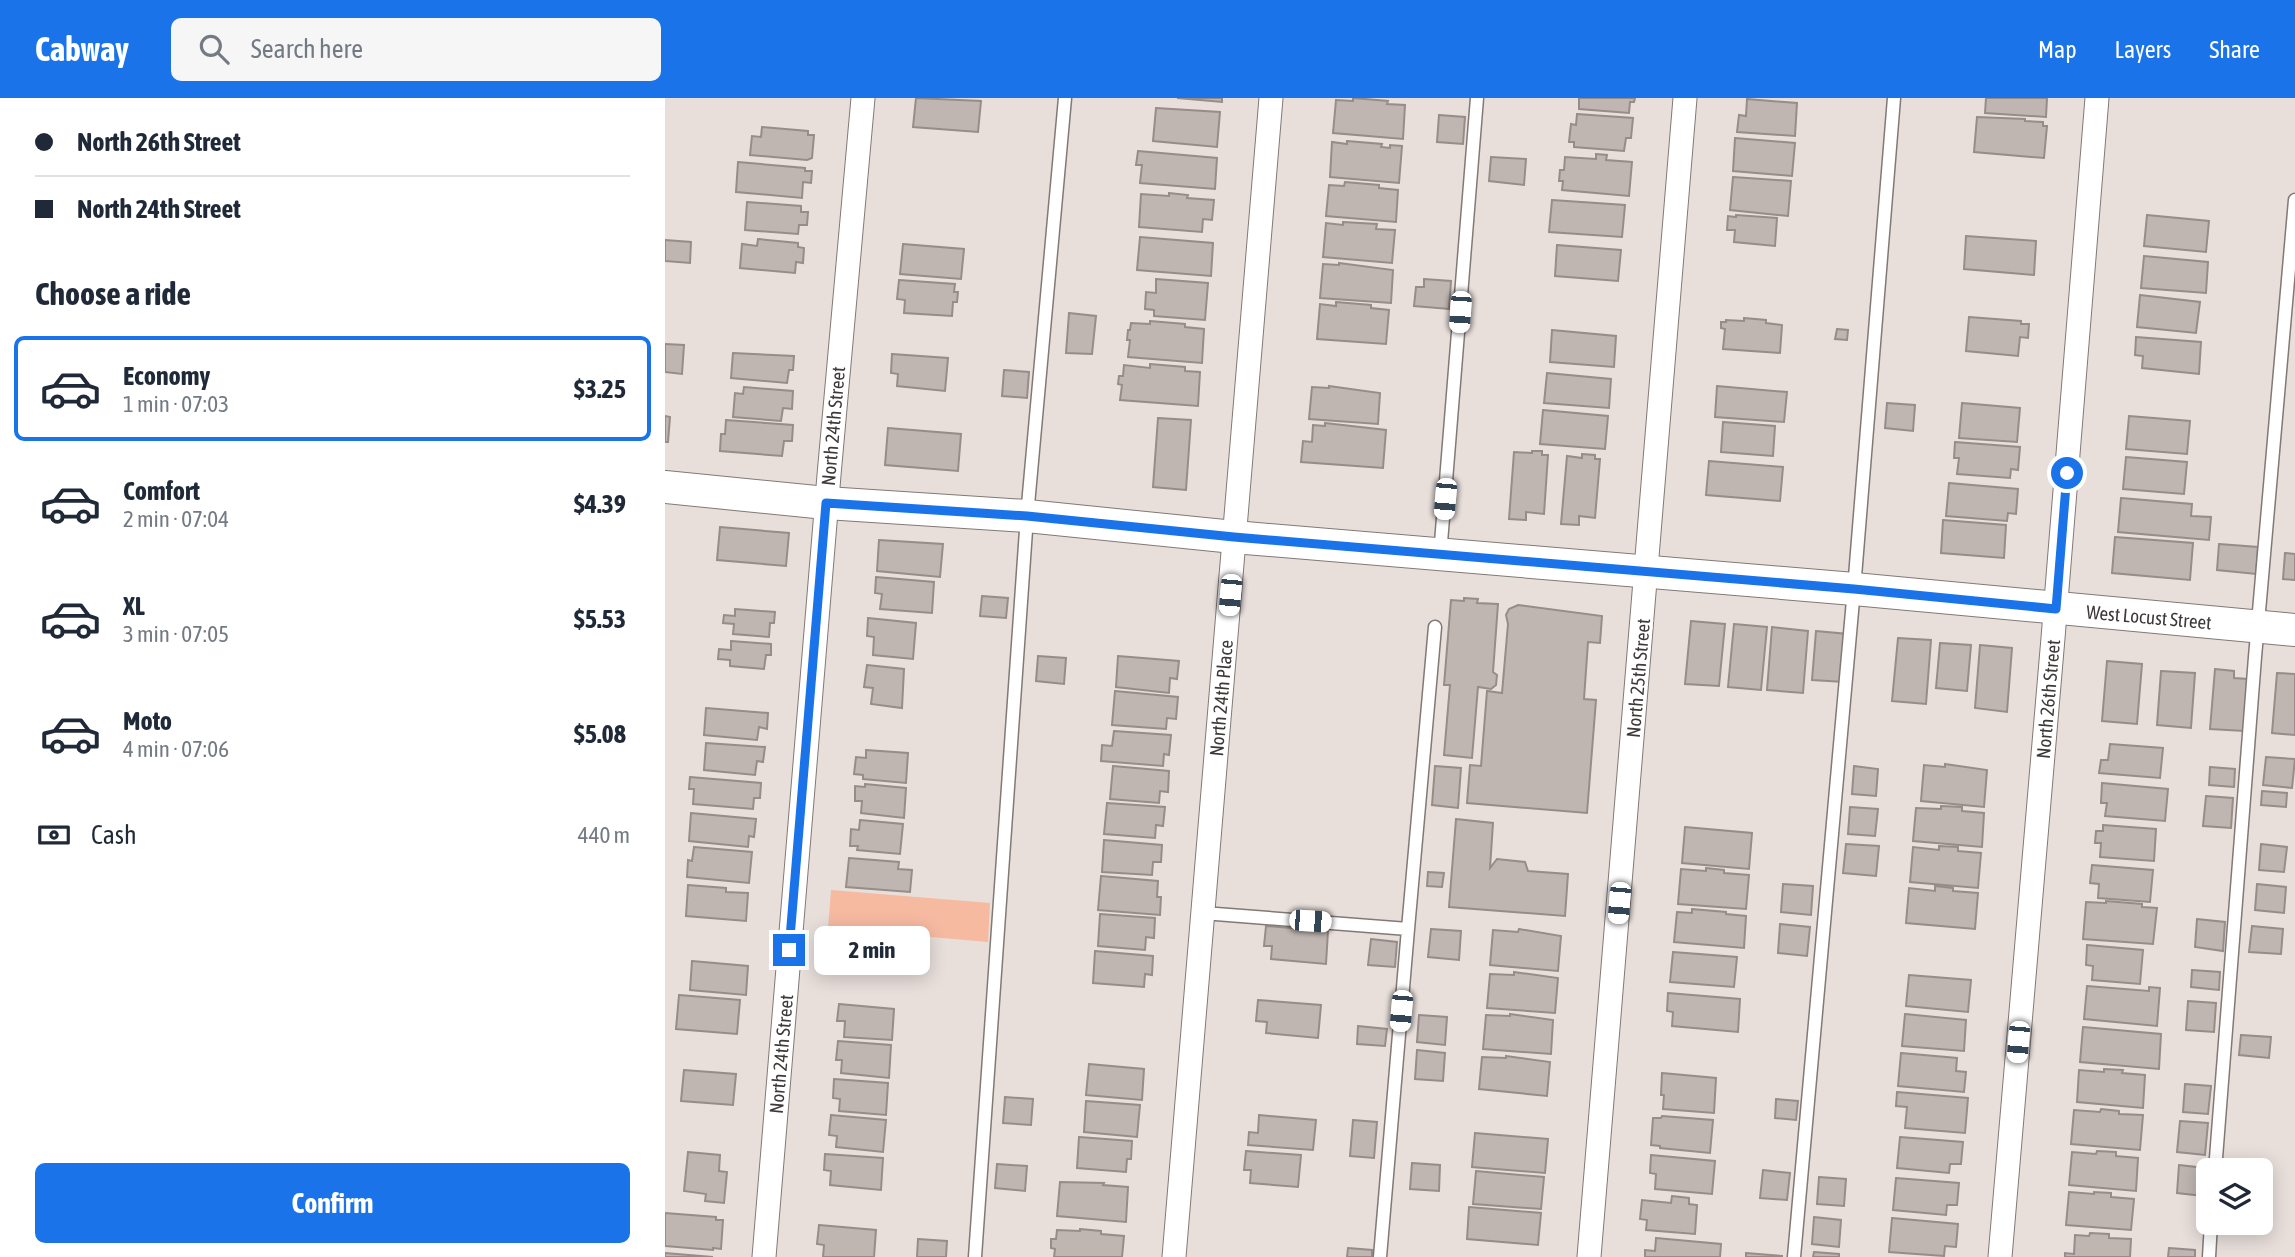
<!DOCTYPE html>
<meta charset="utf-8">
<style>
body{margin:0;font-family:"Asap Condensed",sans-serif;background:#f6f6f7;color:#1f2937;height:100vh;display:flex;flex-direction:column;font-size:26px;white-space:nowrap}
*{box-sizing:border-box;margin:0}
p{font-size:23px;color:#747a83}
.icon{flex:none;width:38px;height:38px;fill:none;stroke:currentColor;stroke-width:2;stroke-linecap:round;stroke-linejoin:round}
.map{position:relative;flex:1;overflow:hidden}
.details{display:flex;flex-direction:column;background:#fff;width:665px}
.details>*{flex:none}
.top-card{display:grid;align-content:center;height:154px;padding:0 35px;background:#fff}
.tools{position:absolute;left:1531px;top:1060px;display:grid;gap:14px}
.tools a{display:grid;place-items:center;width:77px;height:77px;border-radius:10px;background:#fff;box-shadow:0 4px 18px #0003;font-size:35px}
.end{position:absolute;width:32px;height:32px;margin:-16px;border:9px solid #1a73e8;background:#fff;box-shadow:0 0 0 4px #fff}
.from{border-radius:50%}
.bubble{position:absolute;height:49px;border-radius:10px;background:#fff;box-shadow:0 4px 18px #0003;font-size:23px;font-weight:700;line-height:49px;text-align:center}
.car{position:absolute;width:21px;height:42px;margin:-21px -10px;border-radius:9px;box-shadow:0 0 5px 2px #0007;background:linear-gradient(#fff 24%,#345 0 40%,#fff 0 76%,#345 0 86%,#fff 0)}
.top-card b{display:flex;align-items:center;gap:24px;height:66px;font-size:26px}
.top-card b+b{border-top:2px solid #e0e1e3}
.top-card i{width:18px;height:18px;background:#1f2937}
ul{padding:0;list-style:none}
li{display:flex;align-items:center;gap:21px;height:105px;margin:0 14px 10px;padding:0 21px;border:4px solid transparent;border-radius:10px}
li div{flex:1}
li b{display:block;font-size:26px}
li em{font-style:normal;font-weight:700}
li.current{border-color:#1a73e8}
li>.icon{width:63px;height:63px;stroke-width:1.5}
h2{padding:0 35px;font-size:32px;line-height:84px}
.pay{display:flex;align-items:center;gap:18px;height:77px;padding:0 35px;font-size:26px}
.pay p{margin-inline-start:auto}
.action{display:flex;gap:14px;margin-top:auto;padding:14px 35px}
.action a{flex:1;height:80px;border-radius:10px;background:#1a73e8;color:#fff;font-size:28px;font-weight:700;line-height:80px;text-align:center}
header{display:flex;align-items:center;gap:42px;box-sizing:border-box;height:98px;padding:0 35px;background:#1a73e8;color:#fff}
header strong{font-size:33px}
nav{display:flex;gap:38px;margin-inline-start:auto;font-size:24px}
.search{width:490px;height:63px;background:#f6f6f7;display:flex;align-items:center;gap:18px;box-sizing:border-box;padding:0 24px;border-radius:10px;color:#747a83;font-size:26px}
main{display:flex;flex:1;min-height:0}
.map>svg:first-child{display:block}
</style>
<header>
<strong>Cabway</strong>
<div class="search"><svg class="icon" aria-label="search" viewBox="0 0 24 24"><circle cx="10" cy="10" r="6"/><path d="M15 15l6 6"/></svg>Search here</div>
<nav><a>Map</a><a>Layers</a><a>Share</a></nav>
</header>
<main>
<section class="details">
<div class="top-card">
<b><i class="from"></i>North 26th Street</b>
<b><i></i>North 24th Street</b>
</div>
<h2>Choose a ride</h2>
<ul>
<li class="current"><svg class="icon" aria-label="car" viewBox="0 0 24 24"><path d="M5 17H2v-5l4-1 3-4h7l3 4 3 1v5h-3M9 17h6M6 11h13"/><circle cx="7" cy="17" r="2"/><circle cx="17" cy="17" r="2"/></svg><div><b>Economy</b><p>1 min · 07:03</p></div><em>$3.25</em></li>
<li><svg class="icon" aria-label="car" viewBox="0 0 24 24"><path d="M5 17H2v-5l4-1 3-4h7l3 4 3 1v5h-3M9 17h6M6 11h13"/><circle cx="7" cy="17" r="2"/><circle cx="17" cy="17" r="2"/></svg><div><b>Comfort</b><p>2 min · 07:04</p></div><em>$4.39</em></li>
<li><svg class="icon" aria-label="car" viewBox="0 0 24 24"><path d="M5 17H2v-5l4-1 3-4h7l3 4 3 1v5h-3M9 17h6M6 11h13"/><circle cx="7" cy="17" r="2"/><circle cx="17" cy="17" r="2"/></svg><div><b>XL</b><p>3 min · 07:05</p></div><em>$5.53</em></li>
<li><svg class="icon" aria-label="car" viewBox="0 0 24 24"><path d="M5 17H2v-5l4-1 3-4h7l3 4 3 1v5h-3M9 17h6M6 11h13"/><circle cx="7" cy="17" r="2"/><circle cx="17" cy="17" r="2"/></svg><div><b>Moto</b><p>4 min · 07:06</p></div><em>$5.08</em></li>
</ul>
<div class="pay"><svg class="icon" aria-label="cash" viewBox="0 0 24 24"><path d="M3 7h18v10H3z"/><circle cx="12" cy="12" r="2"/></svg>Cash<p>440 m</p></div>
<div class="action"><a>Confirm</a></div>
</section>
<div class="map">
<svg width="1630" height="1159" viewBox="0 0 1630 1159">
<rect width="100%" height="100%" fill="#e8dfdb"/>
<path fill="#f6baa1" d="M166 792 325 805 323 844 163 830Z"/>
<path fill="#bfb6b2" stroke="#968d8a" stroke-width="2" d="M251 0 316 3 313 34 248 29Z
M512 0H557V4Z
M688 0 723 3 722 6 740 7 738 41 668 35 671 2 688 3Z
M914 0H970L969 4H965L964 15 914 11Z
M1321 0H1382L1381 19 1320 15Z
M1082 1 1132 5 1130 38 1072 34 1074 17 1081 18Z
M491 10 555 14 552 49 488 43Z
M912 16 968 20 966 40H961L959 53 909 49V44H904L906 26 911 27Z
M774 17 800 19 798 46 772 44Z
M1312 19 1360 21V23L1378 24V28H1382L1379 60 1309 54Z
M97 29 143 33V37H149L147 60 142 62 85 57 87 38 96 39Z
M1070 40 1130 45 1127 78 1068 73Z
M682 43 717 46 716 49 725 50V47L737 48 734 85 665 79 667 44 682 46Z
M473 53 552 60 550 91 475 85 477 67H471Z
M931 56 942 57 941 62 967 64 964 98 897 92 898 83H894L895 72H899L900 59 931 61Z
M826 59 861 61 859 87 824 83Z
M73 64 140 70V73H147L146 85 138 84 137 100 71 94Z
M1068 79 1126 83 1123 118 1065 112Z
M680 84 714 87V90L733 92 731 124 661 118 664 87 679 88Z
M504 95 523 97 522 100 549 102 547 122 538 121 537 134 474 129 476 96 504 98Z
M887 102 960 107 957 139 884 134Z
M82 104 136 108V114H143L142 127H134L133 136 80 132Z
M1071 117 1112 120 1110 148 1069 144 1070 132H1062L1063 118 1071 119Z
M1482 117 1544 123 1541 154 1479 148Z
M678 124 712 126 711 131 730 132 727 165 658 159 661 125 678 127Z
M1301 138 1371 143 1369 177 1299 171Z
M475 139 548 145 546 178 472 172Z
M93 141 133 145V149L139 150 138 165 131 164 130 175 75 170 77 146 92 148Z
M0 142 26 144 25 165 0 163Z
M238 146 299 151 296 181 235 176Z
M892 147 956 152 953 183 890 178Z
M1479 158 1543 164 1541 195 1476 190Z
M674 165 728 172 726 205 655 200 658 166 674 167Z
M491 181 543 185 540 222 489 218V212L480 211 481 194 491 195Z
M759 181 786 183 784 211 749 208 751 189H759Z
M234 182 290 186 289 194H293L292 204H288L287 218 239 215 240 202 232 201Z
M1475 197 1535 204 1531 235 1472 229Z
M671 204 706 207V210L724 212 721 246 652 241 655 206 671 208Z
M404 215 431 218 427 256 401 255Z
M1304 219 1356 223V226H1364L1363 240 1355 239 1353 258 1301 253Z
M1079 220 1101 222V225L1117 227 1115 255 1058 251 1060 231 1056 230V224H1061V222L1079 223Z
M485 223 520 226V229L539 231 537 265 463 259 465 242H462L463 232H465L466 225 485 226Z
M1172 231 1183 232 1182 242 1170 241Z
M887 232 951 238 949 269 885 264Z
M1471 239 1536 244 1534 276 1477 270 1478 258 1470 257Z
M0 246 19 247 17 276 0 274Z
M68 255 129 258 128 272H124L122 285 66 280Z
M227 256 283 260 280 293 232 288 233 276 226 275Z
M485 266 520 269V273L535 274 533 308 455 302 457 287 453 286 454 278H458L459 267 485 270Z
M339 272 364 274 362 300 337 298Z
M882 275 946 281 944 310 879 305Z
M664 288 715 295 713 326 644 321 647 289 664 290Z
M1052 288 1122 294 1119 324 1050 319Z
M79 289 128 293 127 311 118 310 116 323 68 319 70 295 78 296Z
M1222 305 1250 307 1248 333 1220 330Z
M1297 305 1355 310 1352 344 1294 340Z
M878 312 943 318 940 351 875 346Z
M0 318 5 319 3 344H0Z
M1464 318 1525 323 1522 356 1461 351Z
M493 320 526 322 521 392 488 389Z
M61 322 128 327 127 343H119L117 358 55 353 56 336H60Z
M1058 324 1110 328 1108 358 1056 354Z
M660 325 721 332 718 370 636 364 638 343 647 344 648 327 660 328Z
M223 330 296 336 293 373 220 367Z
M1290 344 1355 349 1353 372 1346 371 1345 380 1292 376 1294 360H1289Z
M867 353H877V357H883L879 416 861 414V422L844 421 849 354 867 355Z
M917 356 930 357V361H935L930 420 914 418V427L896 426 902 358 917 360Z
M1461 359 1522 364 1519 396 1458 391Z
M1044 363 1118 369 1115 403 1041 397Z
M1284 385 1353 391 1351 416 1343 415 1342 423 1281 418Z
M1456 400 1527 406 1526 418 1546 419 1544 442 1453 434Z
M1278 422 1341 427 1339 460 1276 455Z
M55 429 124 435 121 468 52 462Z
M1450 439 1528 445 1525 482 1447 475Z
M214 442 278 446 275 479 212 473Z
M1554 446 1593 449 1591 476 1552 472Z
M1620 455 1630 456V482L1618 481Z
M211 479 269 484 267 515 215 511 217 496 210 495Z
M317 498 343 500 341 520 315 518Z
M799 500 813 501 812 505 833 506 828 574 832 577 831 587 826 591 813 589 807 660 779 657 785 587H779L786 502 799 503Z
M853 507 937 518 935 545 923 544 919 601 931 602 922 715 802 705 805 667 816 668 822 593 837 595 843 526 841 517 844 511Z
M70 511 110 514 109 525H105L104 539 68 536 69 526 58 525 59 517 70 518Z
M203 520 251 525 248 561 208 557 209 539 202 538Z
M1026 523 1060 526 1054 588 1020 586Z
M1069 526 1102 529 1096 592 1063 589Z
M1107 529 1143 533 1138 595 1102 592Z
M1151 533 1183 536 1179 584 1147 582Z
M1233 540 1266 542 1261 606 1227 603Z
M66 543 106 546V557H101L99 571 65 568V562L53 561 54 551 66 552Z
M1275 545 1306 547 1302 593 1271 590Z
M1315 547 1347 550 1342 614 1310 610Z
M373 558 401 560 399 586 371 583Z
M453 558 514 563 512 581 505 580 504 595 451 589Z
M1442 563 1477 566 1472 626 1437 623Z
M202 567 239 571 237 610 206 606 208 590 199 589Z
M1550 571 1569 573V580L1583 581 1579 633 1545 631Z
M1496 573 1530 575 1526 630 1492 627Z
M1612 575 1630 576V637L1607 635Z
M450 593 513 599 511 621 502 620 501 631 447 627Z
M41 610 103 615 102 631 94 629 92 642 39 637Z
M449 633 506 637 504 657 499 656 498 668 436 663 437 647 447 648Z
M41 645 100 649 98 664 92 663 90 677 39 672Z
M1445 646 1498 650 1495 680 1434 675 1436 662H1443Z
M201 652 243 655 241 685 198 681V677L189 676 191 659 201 660Z
M1601 659 1630 661 1627 690 1598 687Z
M1280 666 1322 672 1319 709 1256 703 1259 667 1280 669Z
M448 668 504 673 503 694 495 693 494 705 445 701Z
M770 668 796 670 793 710 767 707Z
M1189 668 1213 671 1211 698 1187 696Z
M1545 669 1570 671 1569 689 1544 687Z
M25 679 96 685 95 700H89L88 711 28 706 29 691H24Z
M1437 685 1503 691 1500 723 1440 718 1442 705H1436Z
M200 686 241 690 239 720 196 715 197 703H190V688L200 689Z
M1597 693 1622 695 1621 709 1596 707Z
M1541 698 1568 700 1566 730 1538 728Z
M442 705 500 709 498 728 491 727 490 740 439 736Z
M1276 708 1297 709V713L1319 715 1317 749 1248 743 1251 710 1276 711Z
M1185 709 1213 711 1210 738 1183 736Z
M26 715 91 721 89 739 84 738 83 749 24 743Z
M791 721 828 725 825 770 832 761 860 764 863 773 903 776 900 818 784 809Z
M195 722 238 726 235 756 192 752 193 748H185L186 731 194 732Z
M1438 727 1491 731 1489 763 1435 759 1436 745H1430L1431 733H1438Z
M1020 729 1087 735 1084 771 1017 765Z
M439 742 497 747 496 764H488L487 777 437 774Z
M1181 746 1214 748 1211 778 1178 775Z
M1596 746 1622 749 1619 774 1594 772Z
M1274 748 1293 749V753L1316 755 1313 790 1245 784 1248 749 1274 752Z
M29 749 87 754 84 785 22 779 23 762 27 763Z
M184 760 234 764 233 771 247 772 245 794 181 789Z
M1427 767 1488 772 1485 804 1433 800 1434 786 1425 785Z
M1041 770 1059 772V775L1084 777 1081 811 1013 806 1016 771 1041 773Z
M763 774 779 775 777 789 762 788Z
M436 778 493 783 492 799H496L495 817 433 812Z
M1118 786 1148 788 1146 817 1116 814Z
M1592 786 1621 789 1619 815 1590 812Z
M23 787 61 790V794L83 795 81 823 21 818Z
M1270 788 1288 790V793L1313 795 1310 831 1241 825 1244 790 1270 793Z
M1441 803 1477 806V809L1492 810 1488 846 1418 841 1421 804 1441 805Z
M1027 811 1061 814V816L1081 818 1079 850 1009 844 1012 814 1027 815Z
M435 816 490 820 489 840 481 839 480 852 433 848Z
M1532 821 1560 824 1558 853 1530 849Z
M1115 826 1145 829 1142 858 1113 855Z
M601 828 663 833 661 866 606 861 607 848H599Z
M1587 828 1618 831 1616 856 1584 854Z
M185 831 242 836 239 868 183 863 184 850H178L179 833 185 834Z
M766 831 796 833 794 862 763 859Z
M854 831 896 838 893 873 825 867 828 832 853 834Z
M706 841 732 844 730 869 703 867Z
M1422 847 1478 852 1475 886 1427 882 1428 868 1421 867Z
M430 853 488 858 487 877 480 876 479 889 428 885Z
M1008 854 1072 859 1069 889 1005 884Z
M27 863 83 868 81 897 25 892Z
M1527 872 1555 874 1554 892 1526 889Z
M849 874 893 880 890 915 822 910 825 876 849 877Z
M1244 877 1306 882 1303 914 1241 908Z
M1422 888 1484 893V889L1495 890 1492 928 1419 921Z
M1003 895 1075 901 1073 934 1007 928 1008 914 1002 913Z
M14 897 75 902 72 936 11 931Z
M593 902 656 907 653 940 601 935 602 924 591 923Z
M1523 903 1551 905 1549 934 1521 932Z
M174 906 229 911 227 942 179 939 180 923H172Z
M845 916 888 922 886 956 818 951 821 917 845 918Z
M1240 916 1301 922 1299 953 1237 948Z
M754 917 782 919 780 947 752 944Z
M693 928 722 931 720 948 692 946Z
M1418 929 1496 936 1494 971 1415 964Z
M1576 937 1606 939 1604 960 1574 957Z
M173 943 226 947 224 980 176 975 177 962H171Z
M752 952 780 955 778 983 750 981Z
M1236 955 1292 960 1291 973 1301 974 1299 994 1233 988Z
M841 958 885 964 882 998 814 991 817 959 841 960Z
M424 966 479 971 477 1002 421 997Z
M1439 971 1458 972 1457 975 1480 977 1478 1010 1412 1004 1414 972 1439 974Z
M19 972 71 976 68 1007 16 1003Z
M997 975 1051 980 1049 1015 998 1011 999 997H996Z
M169 981 223 985 221 1017 174 1013 175 1001 168 1000Z
M1520 986 1546 988 1543 1016 1518 1014Z
M1232 994 1303 1000 1300 1035 1240 1030 1242 1009 1231 1008Z
M340 999 368 1001 366 1027 338 1025Z
M1111 1001 1133 1003 1131 1022 1110 1020Z
M421 1003 475 1007 472 1039 419 1034Z
M1436 1011 1454 1013V1016L1478 1017 1475 1052 1406 1046 1409 1012 1435 1014Z
M166 1017 221 1022 218 1054 171 1049 172 1038 164 1037Z
M594 1017 651 1022 648 1052 583 1047 584 1034 593 1035Z
M997 1018 1048 1022 1045 1055 995 1050V1048L986 1047 988 1020H996Z
M688 1022 712 1024 709 1060 685 1058Z
M1515 1023 1543 1025 1540 1057 1512 1054Z
M810 1035 883 1041 880 1075 807 1069Z
M414 1039 467 1043 466 1061H462L461 1074 412 1070Z
M1235 1039 1298 1044 1296 1066H1285L1284 1075 1232 1070Z
M581 1053 636 1057 633 1089 585 1085 586 1072H579Z
M1432 1053 1451 1054V1058L1473 1060 1471 1093 1404 1087 1407 1054 1431 1056Z
M23 1054 55 1057 54 1073 62 1074 59 1105 40 1103 41 1096 19 1093Z
M160 1056 218 1060 216 1092 165 1087 166 1073 159 1072Z
M986 1057 1050 1063 1047 1096 990 1091 991 1076 985 1075Z
M747 1065 775 1067 774 1093 745 1091Z
M332 1066 362 1068 360 1093 330 1090Z
M1514 1067 1540 1070 1538 1098 1512 1095Z
M1098 1072 1125 1075 1122 1102 1095 1100Z
M811 1073 879 1079 876 1111 808 1106Z
M1154 1079 1181 1081 1179 1108 1152 1106Z
M1231 1080 1294 1085 1292 1107H1282L1281 1117 1228 1112Z
M395 1084 439 1085 438 1087 463 1089 461 1124 392 1118Z
M1404 1094 1429 1096V1094L1446 1095V1099L1469 1101 1466 1132 1401 1127Z
M1007 1098 1024 1100V1106L1032 1107 1030 1136 981 1132 982 1122 975 1121 977 1102 1006 1105Z
M804 1109 876 1115 873 1147 802 1141Z
M0 1115 51 1119V1122H58L56 1151 48 1150V1152L0 1148Z
M1149 1119 1176 1122 1174 1149 1147 1146Z
M1227 1120 1293 1126 1291 1149 1280 1148 1279 1158 1224 1154Z
M154 1127 211 1132 209 1159H158L159 1147 152 1146Z
M415 1131 436 1133V1136L459 1138 457 1159H389L390 1151 386 1150V1141H391L392 1132 415 1133Z
M1425 1135 1444 1136V1140L1466 1141 1465 1159H1400V1155L1409 1156 1410 1137 1424 1138Z
M991 1140 1056 1146 1055 1159H980V1152L990 1153Z
M253 1141 282 1143 281 1159H252Z
M683 1150 707 1152V1159H682Z
M1504 1150 1530 1152V1159H1503Z
M1149 1154 1174 1156V1159H1148Z
M0 1155 48 1159H0Z
M1081 1155 1117 1158V1159H1081Z"/>
<g fill="none" stroke-linecap="round" stroke-linejoin="round">
<g stroke="#817976" stroke-width="15">
<path id="lane" d="M775 457 812 0
M538 815 743 831 715 1159
M743 831 770 529
M1550 1073 1590 559 1630 102
M310 1159 362 418 400 0
M1129 1159 1189 491 1229 0
M1544 1159 1546 1125"/>
</g>
<g stroke="#817976" stroke-width="25">
<path id="street" d="M99 1159 164 377 198 0
M509 1159 606 0
M924 1159 1020 0
M1335 1159 1388 540 1432 0"/>
</g>
<g stroke="#817976" stroke-width="34">
<path id="secondary" d="M0 389 161 405 362 418 569 439 1189 491 1630 532"/>
</g>
<use href="#lane" stroke="#fff" stroke-width="12"/>
<use href="#street" stroke="#fff" stroke-width="23"/>
<use href="#secondary" stroke="#fff" stroke-width="32"/>
</g>
<g fill="none" stroke-linecap="round" stroke-linejoin="round">
<path stroke="#1a73e8" stroke-width="9" d="M124 852 161 405 362 418 569 439 1189 491 1391 511 1402 375"/>
</g>
<g text-anchor="middle" stroke-width="6" stroke-linejoin="round" paint-order="stroke">
<g font-size="19" fill="#3d3938" stroke="#fff">
<text transform="translate(168 328) rotate(-85)" y="7">North 24th Street</text>
<text transform="translate(1484 519) rotate(5)" y="7">West Locust Street</text>
<text transform="translate(973 580) rotate(-85)" y="7">North 25th Street</text>
<text transform="translate(556 600) rotate(-85)" y="7">North 24th Place</text>
<text transform="translate(1383 601) rotate(-85)" y="7">North 26th Street</text>
<text transform="translate(116 956) rotate(-85)" y="7">North 24th Street</text>
</g>
</g>
</svg>
<div class="tools">
<a><svg class="icon" aria-label="layers" viewBox="0 0 24 24"><path d="M12 4l9 5-9 5-9-5zM3 14l9 5 9-5"/></svg></a>
</div>
<i class="end from" style="left:1402px;top:375px"></i>
<i class="end" style="left:124px;top:852px"></i>
<div class="bubble" style="left:149px;top:828px;width:116px">2 min</div>
<i class="car" style="left:795px;top:214px;rotate:184deg"></i>
<i class="car" style="left:780px;top:401px;rotate:185deg"></i>
<i class="car" style="left:565px;top:497px;rotate:185deg"></i>
<i class="car" style="left:954px;top:805px;rotate:185deg"></i>
<i class="car" style="left:645px;top:823px;rotate:94deg"></i>
<i class="car" style="left:736px;top:913px;rotate:185deg"></i>
<i class="car" style="left:1353px;top:944px;rotate:185deg"></i>
</div>
</main>
